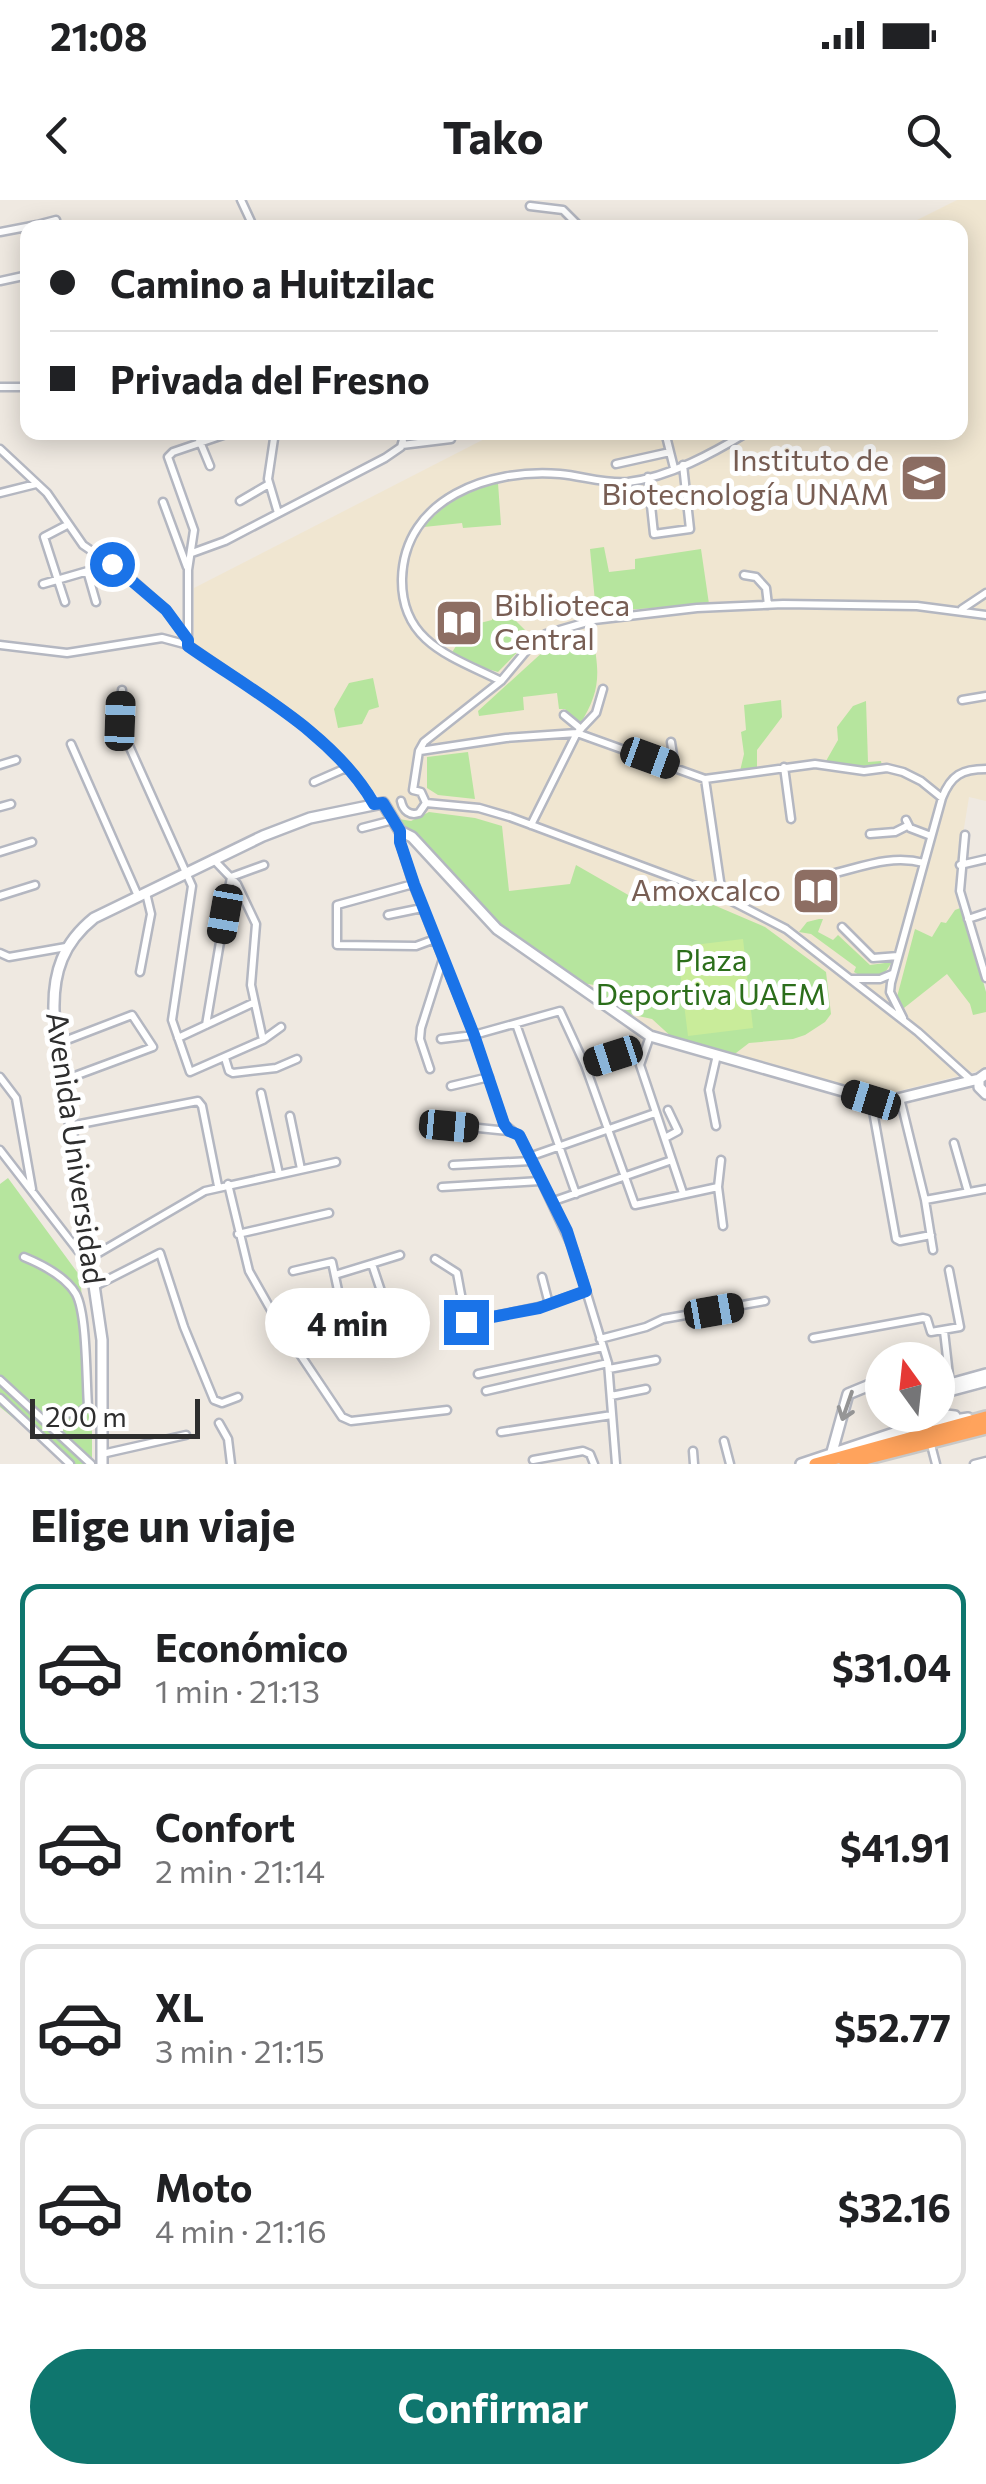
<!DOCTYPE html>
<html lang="es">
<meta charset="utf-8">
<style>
body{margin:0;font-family:Commissioner,sans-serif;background:#f6f6f6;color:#202124;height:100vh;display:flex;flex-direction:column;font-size:38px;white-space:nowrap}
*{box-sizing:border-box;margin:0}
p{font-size:32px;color:#757577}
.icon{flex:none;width:55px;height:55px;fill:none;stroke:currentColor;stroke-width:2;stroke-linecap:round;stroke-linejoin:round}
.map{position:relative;height:1264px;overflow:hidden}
.drawer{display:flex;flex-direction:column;background:#fff;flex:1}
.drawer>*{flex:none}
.hud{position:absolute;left:20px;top:20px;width:948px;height:220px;border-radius:20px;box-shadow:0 5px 25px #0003;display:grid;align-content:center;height:220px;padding:0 30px;background:#fff}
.needle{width:65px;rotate:345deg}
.controls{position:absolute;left:865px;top:1142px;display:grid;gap:20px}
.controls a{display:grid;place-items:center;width:90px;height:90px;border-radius:50%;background:#fff;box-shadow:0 5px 25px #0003;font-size:50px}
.scale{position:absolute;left:30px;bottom:25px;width:170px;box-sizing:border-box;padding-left:10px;border:5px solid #2e2e2e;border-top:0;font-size:28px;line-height:35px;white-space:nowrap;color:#2e2e2e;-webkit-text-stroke:8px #fff;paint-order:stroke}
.end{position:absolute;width:45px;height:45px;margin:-22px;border:12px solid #1a73e8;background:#fff;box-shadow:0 0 0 5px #fff}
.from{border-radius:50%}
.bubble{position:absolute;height:70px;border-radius:35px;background:#fff;box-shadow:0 5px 25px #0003;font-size:32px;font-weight:700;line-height:70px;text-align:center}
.car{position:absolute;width:30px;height:60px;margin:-30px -15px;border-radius:12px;box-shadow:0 0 8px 2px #0007;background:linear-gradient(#222 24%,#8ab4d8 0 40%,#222 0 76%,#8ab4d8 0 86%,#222 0)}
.hud b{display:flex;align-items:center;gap:35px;height:95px;font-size:38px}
.hud b+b{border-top:2px solid #e0e0e0}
.hud i{width:25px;height:25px;background:#202124}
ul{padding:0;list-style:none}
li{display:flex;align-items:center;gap:30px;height:165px;margin:0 20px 15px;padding:0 10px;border:5px solid #e0e0e0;border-radius:20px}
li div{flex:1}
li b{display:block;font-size:38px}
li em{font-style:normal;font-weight:700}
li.selected{border-color:#0f766e}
li>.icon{width:90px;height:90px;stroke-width:1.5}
h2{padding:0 30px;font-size:45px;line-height:120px}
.primary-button{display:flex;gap:20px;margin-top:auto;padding:20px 30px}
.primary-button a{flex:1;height:115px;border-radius:60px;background:#0f766e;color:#fff;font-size:40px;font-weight:700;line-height:115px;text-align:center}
.status{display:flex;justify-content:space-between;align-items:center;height:70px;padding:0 50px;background:#fff;direction:ltr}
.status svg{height:28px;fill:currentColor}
header{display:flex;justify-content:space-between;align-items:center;height:130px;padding:0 30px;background:#fff;font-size:45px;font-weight:700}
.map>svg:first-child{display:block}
</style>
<div class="status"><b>21:08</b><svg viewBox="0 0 49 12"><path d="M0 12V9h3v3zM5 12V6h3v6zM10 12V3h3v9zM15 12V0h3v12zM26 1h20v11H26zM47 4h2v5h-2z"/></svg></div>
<header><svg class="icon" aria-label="back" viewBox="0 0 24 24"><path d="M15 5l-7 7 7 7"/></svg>Tako<svg class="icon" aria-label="search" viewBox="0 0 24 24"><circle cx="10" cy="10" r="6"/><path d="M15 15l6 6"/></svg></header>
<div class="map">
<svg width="986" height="1264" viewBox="0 0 986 1264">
<rect width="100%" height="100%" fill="#efe9e1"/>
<path fill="#f0e6d1" d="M957 0H986V601L969 597 954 690 986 802V869L875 897 653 835 502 731 322 535 194 444V388L496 233 960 232V28L903 27Z"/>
<path fill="#b6e59e" d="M498 283 501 325 463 328 462 323 424 327C446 301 465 292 498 283Z
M604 347 609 372 635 369V359L701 349 709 404 596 412 590 349Z
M495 412 513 418 532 437 498 472 470 464 451 454 461 438 468 437 472 425 492 420Z
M592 434C600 472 601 491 580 524L565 509H559L557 493 523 497 524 510 479 516 478 511 557 439 565 443 576 435Z
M373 478 379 507 369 510 362 524 338 528 334 509 349 483Z
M781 500 782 517 757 550V569L740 571 744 554 741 532 746 530 744 505Z
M866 501 868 562 881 561 882 567 870 569 826 561 838 540 837 527 853 506Z
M468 552 475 599 438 595 427 588V557Z
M429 612 475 618 502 626 509 691 570 684 576 665 644 704 695 697 765 727 826 772 831 814 825 822 805 835 793 839 749 843 736 853 724 854 675 840 652 819 629 814 616 806 594 785 576 782 505 730 473 701 399 619 411 621Z
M963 707 986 792V812L973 815 970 804 947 774 904 808 897 797 915 729 932 737 941 722 946 723 955 710Z
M819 719H823L818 732 833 740 838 735 870 765 892 762 884 774 861 776 854 772 856 767 811 734 799 732 807 722Z
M8 978 80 1076 92 1210V1264H69L0 1207V984Z"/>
<path fill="#c9ec9a" d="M743 739 753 828 688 836 677 747Z"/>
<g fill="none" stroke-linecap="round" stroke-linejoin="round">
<g stroke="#b4b7c1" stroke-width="11">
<path id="street" d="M241 0 254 28
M530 6 563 10 581 28
M37 25 56 20
M0 32 37 25V28
M0 81 28 75
M0 187H28
M196 232 210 266
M275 232 268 279 278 313
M665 232 674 268
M402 245 451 239
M0 249 47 293 83 345 128 376 166 410 188 440
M616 264 670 252
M648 277 654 334 690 329 683 265
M0 293 36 284
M240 301 269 284
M163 302 187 367
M192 353 225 341 385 258 401 247 405 232
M88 374 96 402
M744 375 756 377 766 388 768 405
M43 384 112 364
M65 402 44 337 67 325
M962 409 986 393
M188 439V370L194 330 168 257 173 252 229 233
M0 445 67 453 162 438 188 445C252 491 334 534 374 604
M501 481C453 457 401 443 402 379 404 298 490 268 560 274 582 276 606 284 628 282 670 277 713 253 748 232
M122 490V530L192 686 172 820 190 872 263 840 281 827
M962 500 986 496
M564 515 581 529
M671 542 675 568
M71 544 138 696
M420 551 506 538 577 533 705 579 815 564 864 571 887 568 903 572 921 581 942 598
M0 565 16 560
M784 567 791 619
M705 579 722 695
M314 582 346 568
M413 590 419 551 424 542 501 481 532 444 546 434 594 420 697 408 783 404 917 406 986 415
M413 590 421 592 426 603
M401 601C403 611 410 616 419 613L426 603
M426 603 479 608 510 617 722 696 786 729 918 832 971 880
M0 607 11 604
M906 620 910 628 931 636
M531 625 577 533 596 513 603 489
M362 628 393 620
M400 631V642L413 684 474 835 504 924 521 938 574 1051 608 1163 616 1264
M870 634 895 632 907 626
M965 635 960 691 986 778
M0 652 32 642
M213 659 237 684 256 724 251 785 263 840
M960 665 986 659
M817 677C854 671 886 653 924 663
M413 684 337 705V745L416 746 435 739
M0 696 35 685
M388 715 422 708
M968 719 986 713
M842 727 873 758 898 756
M0 753 9 757 66 747
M140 772 151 714 146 693
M851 779H880L892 774
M903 818 890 792 891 783 942 598C951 575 962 569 986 569
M516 824 576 994
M206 825 231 677 264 665
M650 836 640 865 683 993
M178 838 253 803
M441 839 474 835 560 811 585 865 635 1005 718 987
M59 843 132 815 153 847 64 880
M225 858 229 871 233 873 276 868 297 859
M585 865 613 856
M430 869 420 839 421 828 442 762
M0 877 16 898 32 989
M451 886 489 877
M261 893 279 974
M900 898 925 1000 933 1050
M871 900 896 1039 900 1041 931 1035
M290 916 301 969
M449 925 508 931
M70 926 198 901 202 906 218 986
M716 926 709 890 717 855
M665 938 678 931 668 910
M954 943 968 992
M0 950 79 1052 90 1058 205 991 336 962
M529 957 655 913
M721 960 718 987 723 1026
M453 965 531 961
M228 984 249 1071 275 1117 342 1217 351 1221 447 1210
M442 987 540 981
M925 1000 986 989
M551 1002 672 960
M238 1034 329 1013
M24 1057C41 1064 66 1077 76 1094 87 1114 86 1180 88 1206L79 1213 52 1214 45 1220
M435 1059 457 1073 466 1122 539 1107 586 1091
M335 1075 400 1055
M542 1077 549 1104
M95 1086 160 1053 184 1127 214 1200 222 1203 238 1197
M275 1117 309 1109 339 1095 332 1062 293 1071
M944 1131 950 1184
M813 1138 923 1118 927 1119 931 1132 960 1127 949 1070
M600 1139 646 1127 663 1119 765 1101
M348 1149 388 1138 383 1097 372 1064
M609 1169 656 1160
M478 1174 603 1147
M0 1180 91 1264
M486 1191 608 1163
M611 1196 646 1189
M0 1198 70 1264
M219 1223 228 1239 231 1264
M501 1232 612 1215
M724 1241 730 1264
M930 1241 936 1264
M693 1251 694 1264
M102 1254 186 1235
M533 1260 583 1251 590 1254 594 1264
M974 1264 986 1261"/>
</g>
<g stroke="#b4b7c1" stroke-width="14">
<path id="secondary" d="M979 879V887L986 894
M938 1183 950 1184 986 1174
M938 1199 949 1191 986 1181
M938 1209 946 1215 955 1216
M832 1252 848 1194 882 1180
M102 1264V1140L54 811C53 772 63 743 94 718L263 636 310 618 383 603 400 631 412 637 497 729 650 836 878 901 893 900 979 879 986 874
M801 1264 915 1226 968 1218"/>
</g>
<g stroke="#c9c9c9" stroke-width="16">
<path id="highway" d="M815 1264 986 1217
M845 1264 986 1228"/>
</g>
<use href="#street" stroke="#fff" stroke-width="6"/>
<use href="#secondary" stroke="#fff" stroke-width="9"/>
<use href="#highway" stroke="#ffa35c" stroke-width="11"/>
</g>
<defs><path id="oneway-shaft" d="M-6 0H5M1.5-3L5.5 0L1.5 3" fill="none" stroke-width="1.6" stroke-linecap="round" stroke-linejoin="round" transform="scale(2.5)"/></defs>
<use stroke="#969696" href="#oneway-shaft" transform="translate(847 1206) rotate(109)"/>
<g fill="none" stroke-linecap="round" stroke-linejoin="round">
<path stroke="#1a73e8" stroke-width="12" d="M112 364 166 410 188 440V446C252 491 334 534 374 604L383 603 400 631V642L414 684 474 835 504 924 509 931 519 935 567 1031 586 1091 539 1108 466 1122"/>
</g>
<defs>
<g id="university-square" transform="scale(2.5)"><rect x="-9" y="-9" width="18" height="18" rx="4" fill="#8d6e63" stroke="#fff"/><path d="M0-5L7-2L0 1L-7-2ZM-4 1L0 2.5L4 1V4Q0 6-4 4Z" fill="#fff"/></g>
<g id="library-square" transform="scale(2.5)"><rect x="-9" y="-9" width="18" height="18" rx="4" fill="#8d6e63" stroke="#fff"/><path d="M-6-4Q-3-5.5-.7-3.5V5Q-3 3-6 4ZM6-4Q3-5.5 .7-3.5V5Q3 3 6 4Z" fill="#fff"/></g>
</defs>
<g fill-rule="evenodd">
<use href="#university-square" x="924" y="278"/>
<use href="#library-square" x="459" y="423"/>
<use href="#library-square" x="816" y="691"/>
</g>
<g text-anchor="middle" stroke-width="10" stroke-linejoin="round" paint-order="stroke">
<g font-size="30" fill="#785e54" stroke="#fff" text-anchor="end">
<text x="889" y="271">Instituto de<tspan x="889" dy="34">Biotecnología UNAM</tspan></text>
<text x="494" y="416" text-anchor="start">Biblioteca<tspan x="494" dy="34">Central</tspan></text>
<text x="781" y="701">Amoxcalco</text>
</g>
<g font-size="30" fill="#2c6e1b" stroke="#fff">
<text x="711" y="771">Plaza<tspan x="711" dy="34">Deportiva UAEM</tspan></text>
</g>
<g font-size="30" fill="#2e2e2e" stroke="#fff">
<text transform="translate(75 948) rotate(82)" y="10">Avenida Universidad</text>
</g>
</g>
</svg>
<div class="controls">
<a><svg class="needle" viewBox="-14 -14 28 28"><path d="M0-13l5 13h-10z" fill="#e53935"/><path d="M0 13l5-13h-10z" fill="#757577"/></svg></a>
</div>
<div class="scale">200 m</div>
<i class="end from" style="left:112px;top:364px"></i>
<i class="end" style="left:466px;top:1122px"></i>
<div class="bubble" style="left:265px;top:1088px;width:165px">4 min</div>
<i class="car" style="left:120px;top:521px;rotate:2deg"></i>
<i class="car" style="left:650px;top:558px;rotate:110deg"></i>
<i class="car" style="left:225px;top:714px;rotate:190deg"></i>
<i class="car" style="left:613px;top:856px;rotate:252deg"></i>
<i class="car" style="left:871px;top:900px;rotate:287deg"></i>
<i class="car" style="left:449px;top:926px;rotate:95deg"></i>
<i class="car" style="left:714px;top:1111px;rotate:80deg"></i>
<div class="hud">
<b><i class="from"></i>Camino a Huitzilac</b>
<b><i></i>Privada del Fresno</b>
</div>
</div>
<section class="drawer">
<h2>Elige un viaje</h2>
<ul>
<li class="selected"><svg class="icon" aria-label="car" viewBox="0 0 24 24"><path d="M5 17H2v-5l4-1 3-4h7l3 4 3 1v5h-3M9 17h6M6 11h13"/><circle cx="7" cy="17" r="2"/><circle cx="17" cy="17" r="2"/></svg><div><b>Económico</b><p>1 min · 21:13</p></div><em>$31.04</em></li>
<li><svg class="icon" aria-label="car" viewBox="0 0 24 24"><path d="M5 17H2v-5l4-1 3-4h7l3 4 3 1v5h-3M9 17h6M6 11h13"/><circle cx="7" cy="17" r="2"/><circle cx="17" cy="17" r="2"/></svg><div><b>Confort</b><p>2 min · 21:14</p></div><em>$41.91</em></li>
<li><svg class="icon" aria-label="car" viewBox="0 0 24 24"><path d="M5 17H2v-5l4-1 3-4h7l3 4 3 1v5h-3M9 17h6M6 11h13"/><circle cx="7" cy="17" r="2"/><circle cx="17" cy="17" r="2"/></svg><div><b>XL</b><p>3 min · 21:15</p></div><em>$52.77</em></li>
<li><svg class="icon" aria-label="car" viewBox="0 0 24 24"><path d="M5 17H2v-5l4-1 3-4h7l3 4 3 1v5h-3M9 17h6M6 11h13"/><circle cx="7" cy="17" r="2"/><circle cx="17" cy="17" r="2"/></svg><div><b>Moto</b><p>4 min · 21:16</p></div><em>$32.16</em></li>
</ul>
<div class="primary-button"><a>Confirmar</a></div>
</section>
